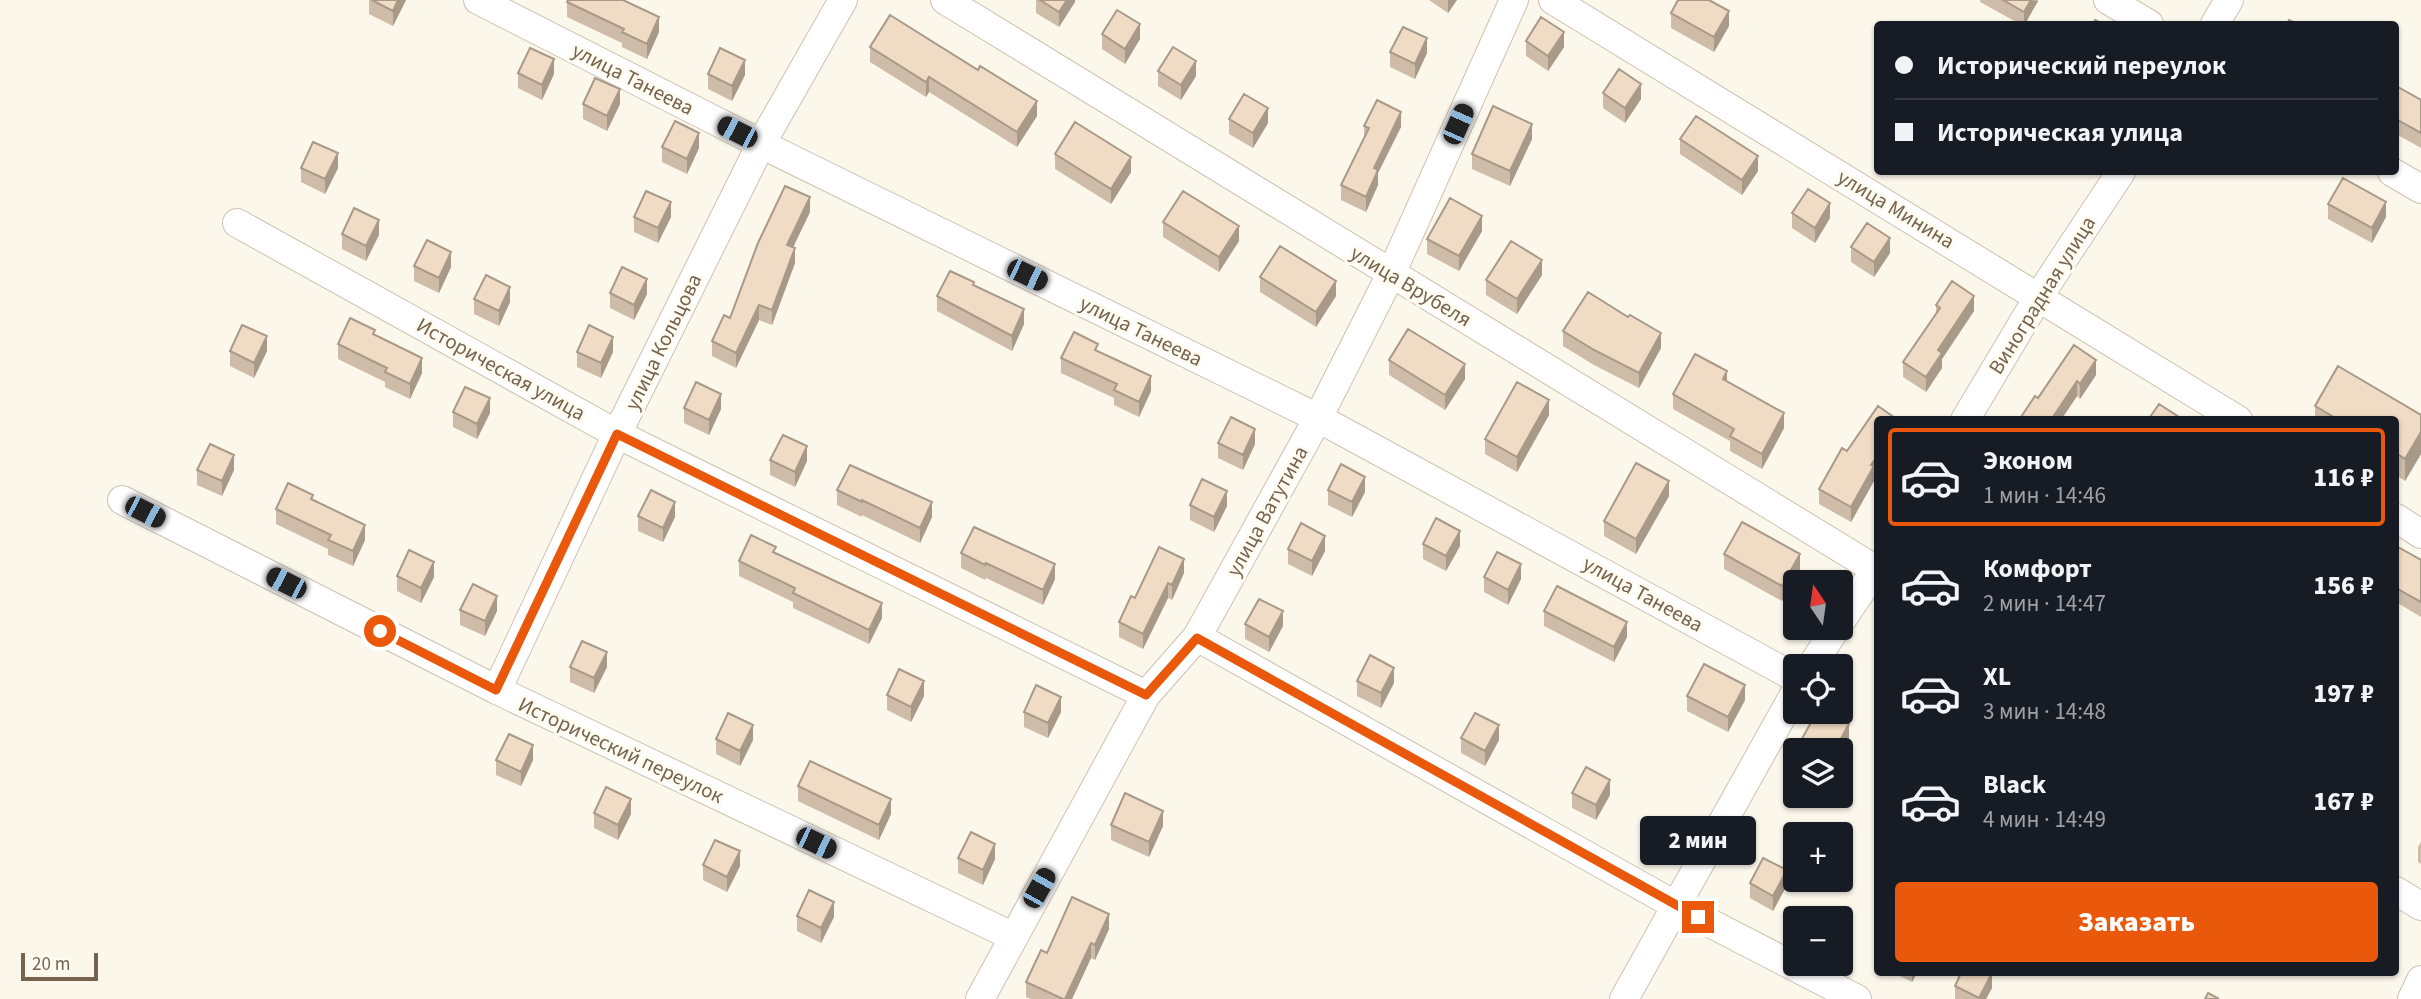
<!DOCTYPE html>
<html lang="ru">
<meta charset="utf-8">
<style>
body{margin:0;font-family:"Source Sans 3",sans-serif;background:#242831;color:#f1f3f6;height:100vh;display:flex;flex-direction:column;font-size:26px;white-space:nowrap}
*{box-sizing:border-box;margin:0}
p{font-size:23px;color:#9ea1a6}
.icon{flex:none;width:38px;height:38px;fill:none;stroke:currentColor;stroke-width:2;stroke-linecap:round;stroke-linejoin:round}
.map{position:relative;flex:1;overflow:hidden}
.drawer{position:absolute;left:1874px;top:416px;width:525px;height:560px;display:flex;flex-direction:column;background:#171b24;border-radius:7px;box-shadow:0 2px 5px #0004}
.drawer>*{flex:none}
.banner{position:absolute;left:1874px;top:21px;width:525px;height:154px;border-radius:7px;box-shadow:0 2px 5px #0004;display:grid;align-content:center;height:154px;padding:0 21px;background:#171b24}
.needle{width:46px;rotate:347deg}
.tools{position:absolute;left:1783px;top:570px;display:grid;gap:14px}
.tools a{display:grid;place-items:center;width:70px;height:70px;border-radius:7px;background:#171b24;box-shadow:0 2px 5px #0004;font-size:35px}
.scale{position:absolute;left:21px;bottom:18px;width:77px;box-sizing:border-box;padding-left:7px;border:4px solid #76624f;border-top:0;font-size:19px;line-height:24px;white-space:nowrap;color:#76624f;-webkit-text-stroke:5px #fefbf1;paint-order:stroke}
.end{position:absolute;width:32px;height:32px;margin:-16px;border:9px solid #ea580c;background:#fff;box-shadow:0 0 0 4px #fff}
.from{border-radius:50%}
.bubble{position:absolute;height:49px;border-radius:7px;background:#171b24;box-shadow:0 2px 5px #0004;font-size:23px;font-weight:800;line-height:49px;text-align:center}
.car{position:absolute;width:21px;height:42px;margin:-21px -10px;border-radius:9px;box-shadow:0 0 5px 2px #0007;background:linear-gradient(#222 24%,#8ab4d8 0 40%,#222 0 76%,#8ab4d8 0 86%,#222 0)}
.banner b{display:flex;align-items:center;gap:24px;height:66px;font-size:26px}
.banner b+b{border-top:2px solid #363941}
.banner i{width:18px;height:18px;background:#f1f3f6}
ul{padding:12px 0 0;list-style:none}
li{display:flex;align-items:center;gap:21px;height:98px;margin:0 14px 10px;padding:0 7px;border:4px solid transparent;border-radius:7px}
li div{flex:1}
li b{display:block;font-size:26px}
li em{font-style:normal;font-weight:800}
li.active{border-color:#ea580c}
li>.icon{width:63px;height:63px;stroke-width:1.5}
.button{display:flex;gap:14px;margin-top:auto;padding:14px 21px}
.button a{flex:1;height:80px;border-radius:7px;background:#ea580c;color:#fff;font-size:28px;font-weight:800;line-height:80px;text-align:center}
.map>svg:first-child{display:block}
</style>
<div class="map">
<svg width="2421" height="999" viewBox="0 0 2421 999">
<rect width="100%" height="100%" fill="#fcf7eb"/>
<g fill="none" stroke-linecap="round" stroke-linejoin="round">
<g stroke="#cec1b1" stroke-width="30">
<path id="street" d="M478 0 761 144 1318 418 1796 678
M945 0 1878 571
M1553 0 2238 420
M2108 0 2149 24
M2215 24 2229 0
M2392 172 2421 189
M237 223 617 434 1146 695
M1965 420 2039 296 2121 172
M122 500 497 690 1012 936
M2396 518 2421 534
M1841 621 1878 566
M1197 637 1675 905 1857 999
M1811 667 1836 628
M497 690 617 434 761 144 843 0
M2396 891 2421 906
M980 999 1146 695 1197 637 1318 418 1391 274 1514 0
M1624 999 1796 691
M2412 999 2421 980"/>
</g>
<use href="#street" stroke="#fff" stroke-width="28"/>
</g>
<path fill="#cebca9" d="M369 0H406L393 26 369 14Z
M1036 0H1075V2L1059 27 1036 13Z
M1429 0H1457L1448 13Z
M1980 0H2038V1L2025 24H2020L1980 2Z
M567 2 659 32 647 59 622 47V43L567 17Z
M1671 13 1729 26 1714 52 1671 28Z
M1102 34 1140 39 1125 64 1102 49Z
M1526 41 1564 47 1548 71 1526 56Z
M870 47 1037 116 1017 147 929 92 926 97 870 62Z
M1390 52 1427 53 1415 79 1390 67Z
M1158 71 1196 76 1181 100 1158 86Z
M518 73 554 74 542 100 518 88Z
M708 74 745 75 732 101 708 89Z
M2396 92 2421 100V148L2396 134Z
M1603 93 1641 99 1625 123 1603 108Z
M583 104H620L607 131 583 119Z
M1229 119 1268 123 1253 148 1229 134Z
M1364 126 1401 127 1378 173V185L1366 212 1341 200V185L1364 138Z
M1532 139 1510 186 1472 169V154Z
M1680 139 1758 171 1742 195 1680 154Z
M662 147 699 148 687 174 662 162Z
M1055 154 1131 172 1111 204 1055 169Z
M301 168H338L325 194 301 182Z
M2328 204 2386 217 2372 243 2328 219Z
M810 212 793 247 795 263 772 325 759 320 736 368 712 356V341Z
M1792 213 1830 218 1815 243 1792 228Z
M634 217H671L658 243 634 232Z
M1163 222 1239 241 1219 272 1163 237Z
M1482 231 1459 271 1427 254V239Z
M342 234 379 235 366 261 342 249Z
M1851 247 1890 253 1874 277 1851 262Z
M414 266 451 267 439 293 414 281Z
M1542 275 1517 314 1486 295V280Z
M1260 277 1336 296 1316 327 1260 292Z
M974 286 1024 324 1012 351 937 311V296Z
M610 293 647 294 634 320 610 308Z
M474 299 510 302 499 326 474 314Z
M1936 305 1974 311 1942 359V368L1926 392 1903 377V362L1936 314Z
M1563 331 1661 348 1639 388 1594 365 1563 346Z
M375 335 422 373 410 399 385 387V382L338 359V344Z
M2074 345 2096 375 2080 399 2077 396 2061 420H2019L2038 398Z
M230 351H267L254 378 230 366Z
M1098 351 1151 391 1139 417 1114 405V398L1061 373V358Z
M577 352H613L601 378 577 367Z
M1389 360 1465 379 1445 410 1389 375Z
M1673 394 1784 428 1762 469 1730 451V441L1673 409Z
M2315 406 2421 415V454L2405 481 2396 475V420H2315Z
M684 408 721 409 709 435 684 423Z
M453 412 490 413 477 439 453 427Z
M1549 415 1517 472 1485 454V439Z
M1878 420V470L1874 476V481L1851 522 1819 504V489Z
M1218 443 1255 444 1243 470 1218 458Z
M770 460 807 461 795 487 770 475Z
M197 470H234L222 496 197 485Z
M837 490 932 517 920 543 862 515V517L837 505Z
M1328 490 1365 492 1352 517 1328 505Z
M1669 496 1636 554 1604 536V521Z
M313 500 365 540 353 566 328 555V549L276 524V509Z
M1190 505 1227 506 1214 532 1190 520Z
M638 516 675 517 663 542 638 531Z
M1423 544 1460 546 1446 571 1423 559Z
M1288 549 1325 551 1312 576 1288 564Z
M2396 551 2421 560V617L2396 602Z
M776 553 882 618 869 644 793 608V602L739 576V561Z
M961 553 1055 579 1043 605 986 578 985 580 961 568Z
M1724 554 1800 569 1782 601 1724 569Z
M1184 573 1172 600 1168 598 1143 649 1119 637V622L1135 598Z
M397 576 434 577 421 603 397 591Z
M1484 577 1521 579 1508 605 1484 592Z
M460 610 497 611 485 636 460 625Z
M1544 611 1627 637 1614 662 1544 626Z
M1245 624 1283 626 1269 652 1245 639Z
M570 667H607L594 693 570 682Z
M1357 681 1394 683 1381 708 1357 696Z
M887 695 924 696 911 722 887 710Z
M1687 696 1745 700 1728 732 1687 711Z
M1024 712H1061L1048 738 1024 727Z
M1461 738 1499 740 1485 766 1461 753Z
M716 739 753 740 740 766 716 754Z
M1849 739 1841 753V751H1800V742Z
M496 760H533L521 786 496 775Z
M798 786 891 814 879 840 798 801Z
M1572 793 1610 795 1596 820 1572 808Z
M594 813 631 814 618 840 594 828Z
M1111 825 1163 826 1149 857 1111 840Z
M2421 842V864L2418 862V847Z
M958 858 995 859 983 885 958 873Z
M703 865 740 866 727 892 703 880Z
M1750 883 1787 885 1773 911 1750 898Z
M797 916 834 917 821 943 797 931Z
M1109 929 1095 960 1091 958 1072 999H1031L1026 997V982L1047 953Z
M1894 973H1917L1912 982Z
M1955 986 1992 988 1986 999H1955Z"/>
<path fill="#a89989" d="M398 0H406L393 26V11Z
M1067 0H1075V2L1059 27V12Z
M1448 0H1457L1448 13Z
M2031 0 2038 1 2025 24H2024V12Z
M1729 11V26L1714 52V37Z
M659 17V32L647 59V44Z
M1140 24V39L1125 64V49Z
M1564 32V47L1548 71V56Z
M1427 38V53L1415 79V64Z
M554 59V74L542 100V85Z
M745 60V75L732 101V86Z
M1196 61V76L1181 100V85Z
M929 77V92L926 97V82Z
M1641 84V99L1625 123V108Z
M620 89V104L607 131V116Z
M1037 101V116L1017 147V132Z
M1268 108V123L1253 148V133Z
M1401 112V127L1378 173V185L1366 212V197L1374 168Z
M1532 124V139L1510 186V171Z
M699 133V148L687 174V159Z
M338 153V168L325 194V179Z
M1758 156V171L1742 195V180Z
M1131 157V172L1111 204V189Z
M810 197V212L787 260V245Z
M671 202V217L658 243V228Z
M2386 202V217L2372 243V228Z
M1830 203V218L1815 243V228Z
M1482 216V231L1459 271V256Z
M379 220V235L366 261V246Z
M1239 226V241L1219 272V257Z
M1890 238V253L1874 277V262Z
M795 248V263L772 325V310Z
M451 252V267L439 293V278Z
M1542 260V275L1517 314V299Z
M647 279V294L634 320V305Z
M1336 281V296L1316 327V312Z
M510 287V302L499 326V311Z
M1974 296V311L1942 359V368L1926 392V377L1938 350Z
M759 305V320L736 368V353Z
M1024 309V324L1012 351V336Z
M1661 333V348L1639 388V373Z
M267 336V351L254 378V363Z
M613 337V352L601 378V363Z
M422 358V373L410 399V384Z
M2096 360V375L2080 399V384Z
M1465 364V379L1445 410V395Z
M1727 371V386L1723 379Z
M1151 376V391L1139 417V402Z
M2077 381V396L2061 420H2051Z
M721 394V409L709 435V420Z
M490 398V413L477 439V424Z
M1549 400V415L1517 472V457Z
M1784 413V428L1762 469V454Z
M1255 429V444L1243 470V455Z
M2421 432V454L2405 481V459Z
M807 446V461L795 487V472Z
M234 455V470L222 496V481Z
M1878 455V470L1874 476V481L1851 522V507L1871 465Z
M1365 477V492L1352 517V502Z
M1669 481V496L1636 554V539Z
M1227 491V506L1214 532V517Z
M675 502V517L663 542V528Z
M932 502V517L920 543V528Z
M365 525V540L353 566V551Z
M1460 531V546L1446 571V556Z
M1325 536V551L1312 576V561Z
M1800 554V569L1782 601V586Z
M1184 559V573L1172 600V585Z
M434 562V577L421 603V588Z
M1055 564V579L1043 605V590Z
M1521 564V579L1508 605V590Z
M1168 583V598L1143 649V634Z
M497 596V611L485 636V621Z
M882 603V618L869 644V630Z
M1283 611V626L1269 652V637Z
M1627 622V637L1614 662V647Z
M607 652V667L594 693V678Z
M1394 668V683L1381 708V693Z
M924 681V696L911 722V707Z
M1745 685V700L1728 732V717Z
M1061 697V712L1048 738V723Z
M1849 724V739L1841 753V751H1834Z
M753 725V740L740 766V751Z
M1499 725V740L1485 766V751Z
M533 745V760L521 786V772Z
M1610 780V795L1596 820V805Z
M631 799V814L618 840V825Z
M891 799V814L879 840V825Z
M1163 811V826L1149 857V842Z
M995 844V859L983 885V870Z
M740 851V866L727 892V877Z
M1787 870V885L1773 911V896Z
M834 902V917L821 943V928Z
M1109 914V929L1095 960V945Z
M1091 943V958L1072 999H1065Z
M1912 973H1917L1912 982Z
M1992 973V988L1986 999H1979Z"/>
<path fill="#f0dbc4" stroke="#a89989" stroke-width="2" d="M372 0H398L393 11Z
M568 0H623L659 17 647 44 622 32 624 29 567 2Z
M1040 0H1067L1059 12Z
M1678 0H1709L1729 11 1714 37 1671 13Z
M2003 0H2031L2024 12Z
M1117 10 1140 24 1125 49 1102 34Z
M890 15 978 70 980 66 1037 101 1017 132 929 77 926 82 870 47Z
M1541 17 1564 32 1548 56 1526 41Z
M2095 20 2103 24H2093Z
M2289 20 2297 24H2287Z
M1403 27 1427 38 1415 64 1390 52Z
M1173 47 1196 61 1181 85 1158 71Z
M530 48 554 59 542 85 518 73Z
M720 48 745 60 732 86 708 74Z
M1619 69 1641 84 1625 108 1603 93Z
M595 78 620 89 607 116 583 104Z
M2398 87 2421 100V133L2396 119V92Z
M1244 94 1268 108 1253 133 1229 119Z
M1377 100 1401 112 1374 168 1378 170 1366 197 1341 185 1369 128 1364 126Z
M1493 106 1532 124 1510 171 1472 154Z
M1696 116 1758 156 1742 180 1680 139Z
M675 121 699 133 687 159 662 147Z
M1075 122 1131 157 1111 189 1055 154Z
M313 142 338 153 325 179 301 168Z
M2343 178 2386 202 2372 228 2328 204Z
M785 186 810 197 787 245 795 248 772 310 759 305 736 353 712 341 724 315 730 318 758 243Z
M1808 189 1830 203 1815 228 1792 213Z
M646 191 671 202 658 228 634 217Z
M1183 191 1239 226 1219 257 1163 222Z
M1450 198 1482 216 1459 256 1427 239Z
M354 208 379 220 366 246 342 234Z
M1867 223 1890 238 1874 262 1851 247Z
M427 240 451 252 439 278 414 266Z
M1511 241 1542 260 1517 299 1486 280Z
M1280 246 1336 281 1316 312 1260 277Z
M622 267 647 279 634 305 610 293Z
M950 271 974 282 973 285 1024 309 1012 336 937 296Z
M486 275 510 287 499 311 474 299Z
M1952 281 1974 296 1938 350 1942 353 1926 377 1903 362 1940 308 1936 305Z
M1588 292 1628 317 1630 315 1661 333 1639 373 1594 350 1563 331Z
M350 318 375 330 373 334 422 358 410 384 385 372 387 368 338 344Z
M242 325 267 336 254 363 230 351Z
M589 325 613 337 601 363 577 352Z
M1408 329 1465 364 1445 395 1389 360Z
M1074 332 1098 344 1095 350 1151 376 1139 402 1114 390 1117 384 1061 358Z
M2074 345 2096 360 2080 384 2077 381 2051 420H2019L2035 396 2038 398Z
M1695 354 1727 371 1723 379 1784 413 1762 454 1730 436 1734 429 1673 394Z
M2338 366 2421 415V432L2405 459 2396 453V420H2339L2315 406Z
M696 382 721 394 709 420 684 408Z
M1517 382 1549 400 1517 457 1485 439Z
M465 387 490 398 477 424 453 412Z
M2159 404 2182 419 2181 420H2148Z
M1878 406 1898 420H1878V455L1871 465 1874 466 1851 507 1819 489 1842 448 1847 451Z
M1231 417 1255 429 1243 455 1218 443Z
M783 435 807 446 795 472 770 460Z
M210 444 234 455 222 481 197 470Z
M1636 463 1669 481 1636 539 1604 521Z
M1341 464 1365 477 1352 502 1328 490Z
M850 465 932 502 920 528 862 500V502L837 490Z
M1202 479 1227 491 1214 517 1190 505Z
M288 483 313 495 311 499 365 525 353 551 328 540 331 535 276 509Z
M651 490 675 502 663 528 638 516Z
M1436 518 1460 531 1446 556 1423 544Z
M1742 522 1800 554 1782 586 1724 554Z
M1301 523 1325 536 1312 561 1288 549Z
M974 527 1055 564 1043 590 986 563 985 565 961 553Z
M751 535 776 547 773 552 882 603 869 630 793 593 795 588 739 561Z
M1159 547 1184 559 1172 585 1168 583 1143 634 1119 622 1131 596 1135 598Z
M2398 547 2421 560V602L2396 588V551Z
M409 550 434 562 421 588 397 576Z
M1497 552 1521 564 1508 590 1484 577Z
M473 584 497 596 485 621 460 610Z
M1557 586 1627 622 1614 647 1544 611Z
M1259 599 1283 611 1269 637 1245 624Z
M582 641 607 652 594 678 570 667Z
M1370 655 1394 668 1381 693 1357 681Z
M1704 664 1745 685 1728 717 1687 696Z
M899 669 924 681 911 707 887 695Z
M1036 685 1061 697 1048 723 1024 712Z
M1817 712H1827L1849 724 1834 751H1816L1800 742Z
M728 713 753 725 740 751 716 739Z
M1475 713 1499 725 1485 751 1461 738Z
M509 734 533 745 521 772 496 760Z
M810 761 891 799 879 825 798 786Z
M1586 767 1610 780 1596 805 1572 793Z
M606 787 631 799 618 825 594 813Z
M1125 793 1163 811 1149 842 1111 825Z
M971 832 995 844 983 870 958 858Z
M715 840 740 851 727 877 703 865Z
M1763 858 1787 870 1773 896 1750 883Z
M809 890 834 902 821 928 797 916Z
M1072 897 1109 914 1095 945 1091 943 1065 999H1063L1026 982 1041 950 1047 953Z
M1961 973H1992L1979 998 1955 986Z
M2208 993 2219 999H2205Z"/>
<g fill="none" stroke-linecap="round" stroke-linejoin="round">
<path stroke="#ea580c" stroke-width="9" d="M380 631 496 690 617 434 1146 695 1197 638 1698 917"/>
</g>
<g text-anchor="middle" stroke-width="6" stroke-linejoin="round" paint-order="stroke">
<g font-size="21" fill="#76624f" stroke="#fefbf1">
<text transform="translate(633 79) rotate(27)" y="7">улица Танеева</text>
<text transform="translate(1896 209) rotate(31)" y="7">улица Минина</text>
<text transform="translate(1411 286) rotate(31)" y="7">улица Врубеля</text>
<text transform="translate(2042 295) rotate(-58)" y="7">Виноградная улица</text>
<text transform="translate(1141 331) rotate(26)" y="7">улица Танеева</text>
<text transform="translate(663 342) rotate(-64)" y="7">улица Кольцова</text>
<text transform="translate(501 369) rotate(29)" y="7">Историческая улица</text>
<text transform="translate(1267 511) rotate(-61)" y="7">улица Ватутина</text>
<text transform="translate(1643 594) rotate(29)" y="7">улица Танеева</text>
<text transform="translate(621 750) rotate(25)" y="7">Исторический переулок</text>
</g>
</g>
</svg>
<div class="tools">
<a><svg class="needle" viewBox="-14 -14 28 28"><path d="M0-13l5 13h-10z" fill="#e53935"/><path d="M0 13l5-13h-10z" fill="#9ea1a6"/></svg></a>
<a><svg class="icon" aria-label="locate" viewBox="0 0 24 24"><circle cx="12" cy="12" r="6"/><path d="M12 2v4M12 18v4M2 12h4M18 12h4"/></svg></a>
<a><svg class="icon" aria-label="layers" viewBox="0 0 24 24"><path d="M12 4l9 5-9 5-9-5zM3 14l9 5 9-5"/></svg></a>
<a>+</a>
<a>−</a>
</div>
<div class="scale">20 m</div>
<i class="end from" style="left:380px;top:631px"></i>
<i class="end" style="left:1698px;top:917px"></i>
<div class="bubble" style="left:1640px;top:816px;width:116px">2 мин</div>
<i class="car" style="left:1458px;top:124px;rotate:24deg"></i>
<i class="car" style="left:737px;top:132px;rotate:297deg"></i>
<i class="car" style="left:1027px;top:275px;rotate:116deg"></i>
<i class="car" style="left:145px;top:512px;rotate:117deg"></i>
<i class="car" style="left:286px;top:583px;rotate:297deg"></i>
<i class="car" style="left:816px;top:843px;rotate:116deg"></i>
<i class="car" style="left:1039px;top:888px;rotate:29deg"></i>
<div class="banner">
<b><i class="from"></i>Исторический переулок</b>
<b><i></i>Историческая улица</b>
</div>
<section class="drawer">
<ul>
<li class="active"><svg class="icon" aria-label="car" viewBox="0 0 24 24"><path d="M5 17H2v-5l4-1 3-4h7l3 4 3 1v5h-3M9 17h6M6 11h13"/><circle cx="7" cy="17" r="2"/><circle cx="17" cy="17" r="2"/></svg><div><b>Эконом</b><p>1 мин · 14:46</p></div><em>116 ₽</em></li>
<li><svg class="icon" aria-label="car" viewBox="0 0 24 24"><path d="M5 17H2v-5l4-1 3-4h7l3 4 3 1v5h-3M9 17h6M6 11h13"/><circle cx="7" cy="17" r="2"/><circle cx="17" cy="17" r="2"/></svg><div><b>Комфорт</b><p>2 мин · 14:47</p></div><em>156 ₽</em></li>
<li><svg class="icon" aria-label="car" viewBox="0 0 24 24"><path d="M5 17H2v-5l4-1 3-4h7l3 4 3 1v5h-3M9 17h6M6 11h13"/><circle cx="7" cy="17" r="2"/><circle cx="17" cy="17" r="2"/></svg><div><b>XL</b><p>3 мин · 14:48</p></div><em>197 ₽</em></li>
<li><svg class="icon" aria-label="car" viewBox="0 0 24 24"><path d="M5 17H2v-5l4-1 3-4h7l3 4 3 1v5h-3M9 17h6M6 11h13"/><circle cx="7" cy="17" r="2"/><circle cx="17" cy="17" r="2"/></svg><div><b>Black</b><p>4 мин · 14:49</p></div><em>167 ₽</em></li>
</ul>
<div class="button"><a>Заказать</a></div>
</section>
</div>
